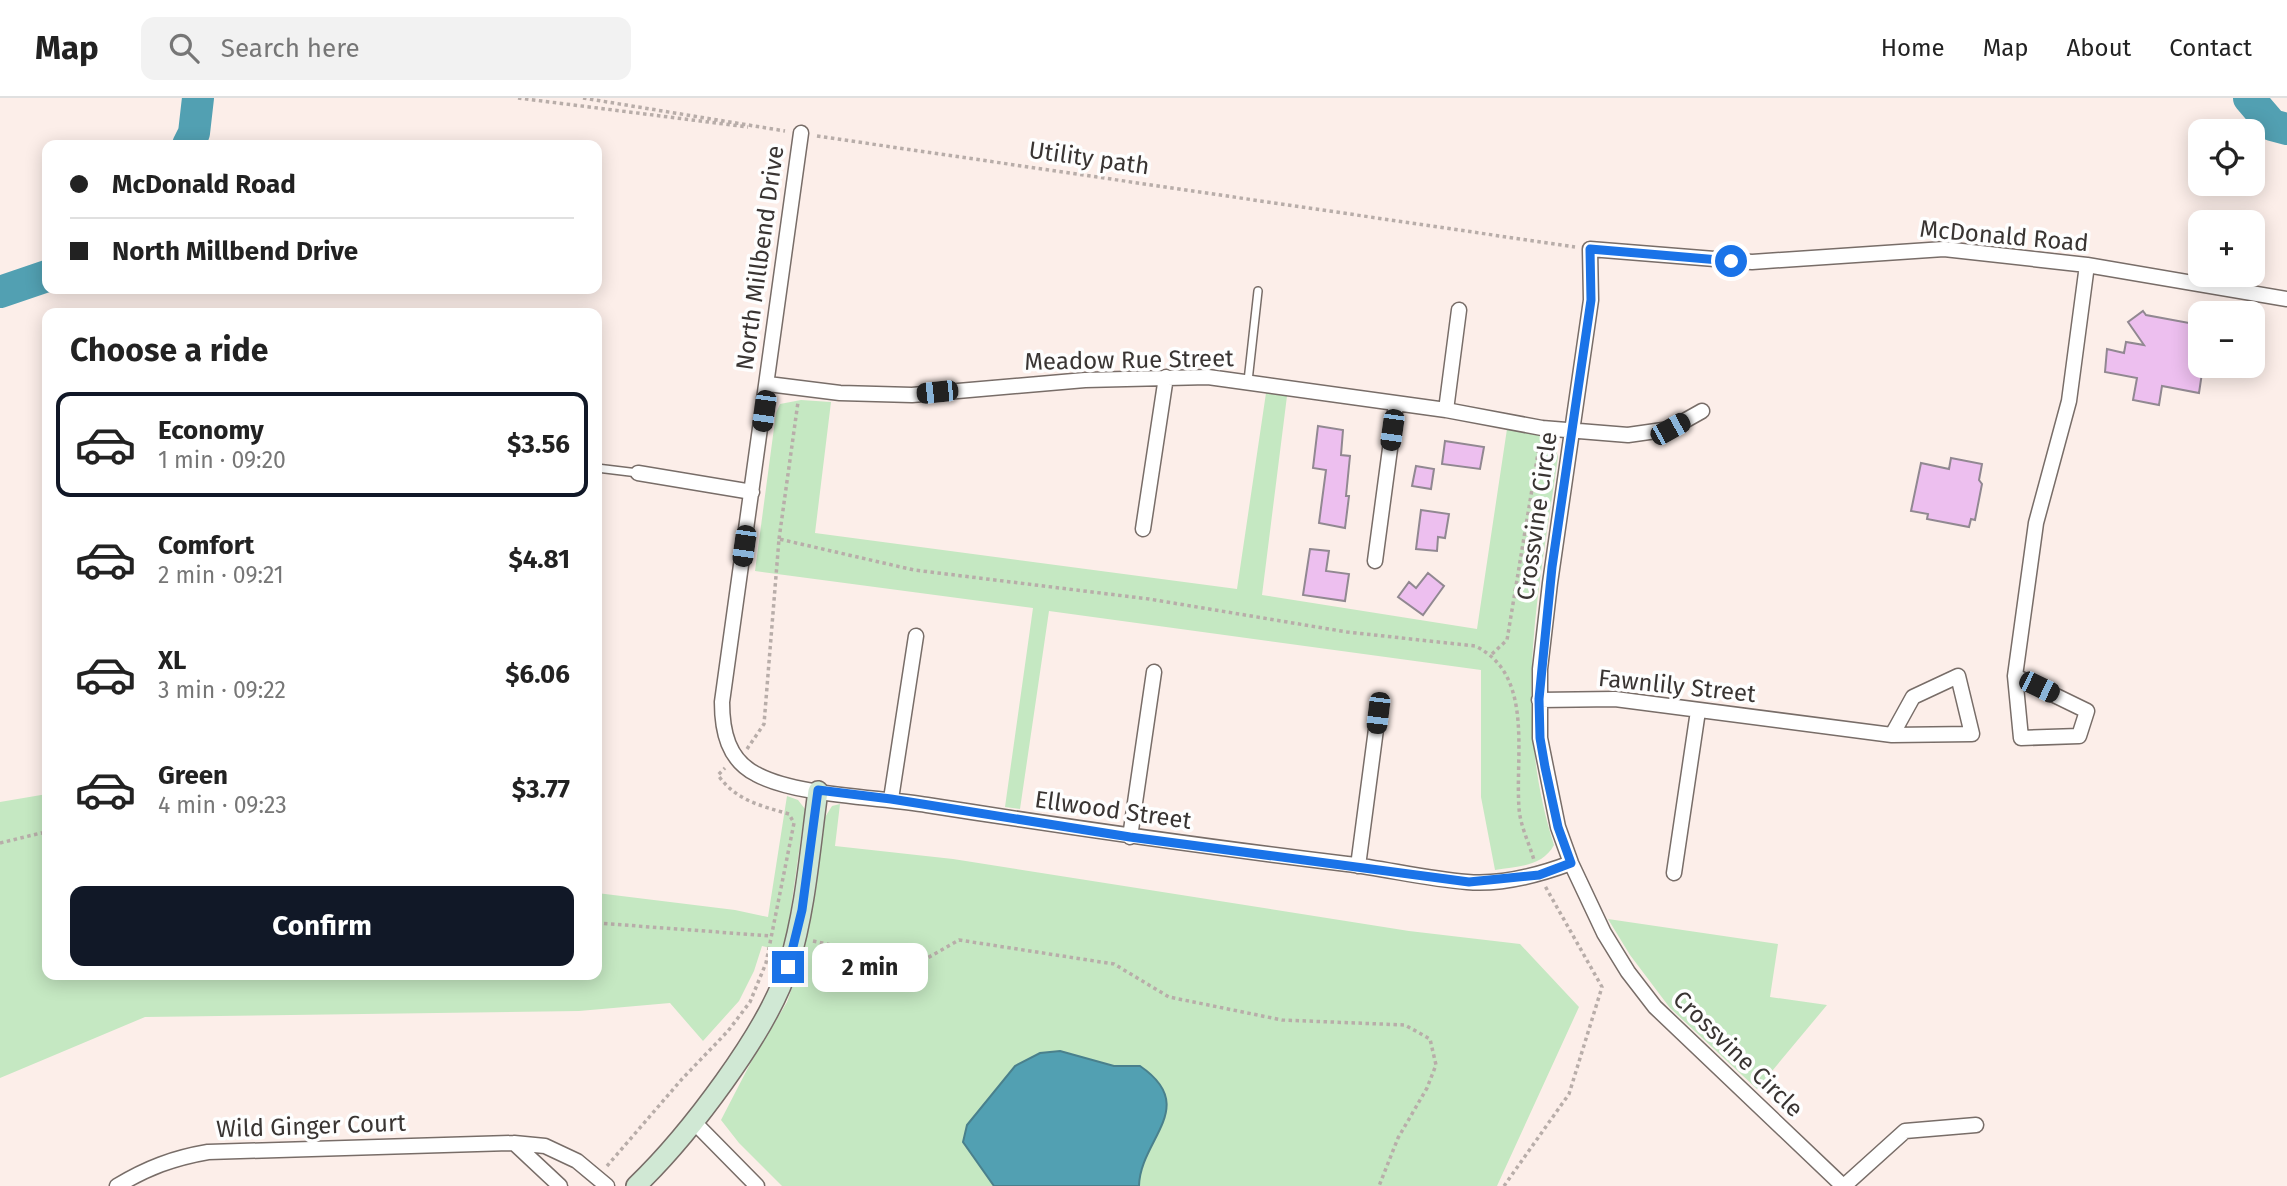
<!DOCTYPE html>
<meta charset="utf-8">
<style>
body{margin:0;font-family:"Fira Sans",sans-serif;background:#f2f2f2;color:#222;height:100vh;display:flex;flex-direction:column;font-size:26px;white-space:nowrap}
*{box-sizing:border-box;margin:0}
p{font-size:23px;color:#767676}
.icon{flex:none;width:38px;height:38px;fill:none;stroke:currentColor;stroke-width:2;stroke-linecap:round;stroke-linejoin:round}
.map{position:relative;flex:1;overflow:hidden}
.details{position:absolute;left:42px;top:210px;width:560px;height:672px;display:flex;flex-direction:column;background:#fff;border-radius:14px;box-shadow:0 4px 18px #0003}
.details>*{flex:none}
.top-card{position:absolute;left:42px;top:42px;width:560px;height:154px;border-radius:14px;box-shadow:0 4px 18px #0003;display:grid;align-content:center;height:154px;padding:0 28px;background:#fff}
.fabs{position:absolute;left:2188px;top:21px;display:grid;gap:14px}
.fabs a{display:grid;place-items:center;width:77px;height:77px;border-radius:14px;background:#fff;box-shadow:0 4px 18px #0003;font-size:35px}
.end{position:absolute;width:32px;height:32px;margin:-16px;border:9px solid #1a73e8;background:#fff;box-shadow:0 0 0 4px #fff}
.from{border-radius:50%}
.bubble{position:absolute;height:49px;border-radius:14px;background:#fff;box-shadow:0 4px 18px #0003;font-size:23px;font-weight:700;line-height:49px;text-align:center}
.car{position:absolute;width:21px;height:42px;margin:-21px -10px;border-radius:9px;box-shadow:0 0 5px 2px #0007;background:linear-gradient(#222 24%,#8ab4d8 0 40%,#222 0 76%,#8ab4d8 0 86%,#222 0)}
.top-card b{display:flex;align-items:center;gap:24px;height:66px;font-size:26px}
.top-card b+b{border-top:2px solid #e0e0e0}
.top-card i{width:18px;height:18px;background:#222}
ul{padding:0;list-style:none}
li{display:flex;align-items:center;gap:21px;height:105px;margin:0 14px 10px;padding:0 14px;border:4px solid transparent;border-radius:14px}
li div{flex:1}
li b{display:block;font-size:26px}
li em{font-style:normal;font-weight:700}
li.on{border-color:#111827}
li>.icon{width:63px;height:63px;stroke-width:1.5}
h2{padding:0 28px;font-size:32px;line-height:84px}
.primary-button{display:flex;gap:14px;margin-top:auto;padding:14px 28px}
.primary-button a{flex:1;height:80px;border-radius:14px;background:#111827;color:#fff;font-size:28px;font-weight:700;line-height:80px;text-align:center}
header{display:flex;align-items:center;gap:42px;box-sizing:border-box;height:98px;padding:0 35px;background:#fff;border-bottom:2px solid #e0e0e0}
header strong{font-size:33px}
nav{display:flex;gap:38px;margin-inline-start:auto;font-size:24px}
.search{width:490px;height:63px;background:#f2f2f2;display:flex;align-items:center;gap:18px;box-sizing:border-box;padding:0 24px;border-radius:14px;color:#767676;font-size:26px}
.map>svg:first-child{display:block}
</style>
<header>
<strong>Map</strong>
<div class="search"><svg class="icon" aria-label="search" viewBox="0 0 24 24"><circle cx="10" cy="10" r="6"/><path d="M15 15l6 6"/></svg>Search here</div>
<nav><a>Home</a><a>Map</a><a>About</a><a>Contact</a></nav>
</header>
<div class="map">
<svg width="2287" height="1088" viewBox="0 0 2287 1088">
<rect width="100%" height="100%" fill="#fceee9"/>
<path fill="#c5e8c2" d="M1266 295 1287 298 1262 497 1477 531 1507 331C1532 335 1552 330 1558 359 1539 494 1511 612 1554 747 1542 769 1518 768 1495 772L1481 699V572L1049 513 1020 711 1005 709 1033 510 755 473 776 315 780 306 801 302 831 304 815 435 1237 491Z
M47 696V877H597V795L735 812 768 819 787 698 798 702 805 711 789 824 808 829 822 724 832 708 840 706 835 748 953 761 1409 833 1520 846 1579 909 1497 1088H782L739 1045 721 1022 751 964 787 904 803 858 762 848 754 873 739 903 703 943 670 905 579 913 145 919 0 980V704Z
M1608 821 1778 846 1770 899 1827 907 1757 991 1670 910 1630 857Z"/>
<path fill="#52a0b2" stroke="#4a808c" stroke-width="2" d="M1060 953 1114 968H1140C1200 1009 1140 1041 1139 1088H994L963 1044 967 1027 1015 968 1040 955Z"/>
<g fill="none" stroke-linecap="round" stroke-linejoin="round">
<path stroke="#52a0b2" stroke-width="32" d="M2249 0 2272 27 2287 31
M188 47 194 35 198 0
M0 194 47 178"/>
</g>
<path fill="#edbfef" stroke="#918891" stroke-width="2" d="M2143 213 2146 217 2200 227 2193 273 2202 275 2199 295 2162 288 2159 307 2133 302 2137 280 2105 274 2107 251 2124 255 2126 244 2144 247 2128 224Z
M1318 328 1343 332 1341 357 1350 358 1346 398H1349L1345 430 1319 425 1326 372 1313 370Z
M1445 343 1484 349 1480 371 1442 366Z
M1951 360 1982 366 1979 382 1982 386 1975 422 1971 421 1969 429 1927 421 1928 416 1911 413 1921 365 1949 371Z
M1416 368 1434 371 1431 391 1412 388Z
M1421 412 1449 416 1445 440 1438 439 1437 453 1416 451Z
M1310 451 1329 453 1326 473 1349 476 1345 503 1303 497Z
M1428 475 1444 488 1423 517 1398 499 1409 484 1416 490Z"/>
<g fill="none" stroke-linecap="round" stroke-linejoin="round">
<g stroke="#786d68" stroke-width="10">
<path id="lane" d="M1248 283 1258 193
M597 370 638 375"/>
</g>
<g stroke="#786d68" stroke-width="17">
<path id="street" d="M801 35 722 604C722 633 728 662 756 676 796 698 879 699 927 707 1067 729 1206 749 1347 766 1387 771 1427 781 1467 784 1501 787 1539 777 1571 765
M768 286 840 295 912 297 1085 282 1208 279 1446 312 1542 330 1628 337 1670 331 1702 313
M1446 312 1459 212
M638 375 752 394
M1143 431 1166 279
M1375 463 1396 306
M2015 578 2087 613 2079 638 2021 640 2015 578 2036 425 2069 303 2087 167
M1539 602 1615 601 1892 637 1972 636 1958 578 1913 599 1892 637
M891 701 916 538
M1130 739 1154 574
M1358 768 1378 616
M1674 775 1698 613
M693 1023 757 1088
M514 1045 560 1088
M117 1088C147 1070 173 1060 208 1054L514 1045 545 1048 577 1063 607 1088
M1843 1088 1655 909 1628 874 1604 835 1571 765 1558 729 1540 640V571L1550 485 1591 202 1590 151 1752 164 1944 151 2087 167 2287 201
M1844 1088 1905 1033 1976 1027"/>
</g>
<g stroke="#786d68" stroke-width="22">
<path id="secondary" d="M636 1088C687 1039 769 933 789 866 806 810 810 750 818 693"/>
</g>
<path stroke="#b8ada9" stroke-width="3.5" stroke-dasharray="3.5 3.5" stroke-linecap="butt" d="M518 0 748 29
M583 0 785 33
M817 38 1575 149
M779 441 798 304
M1492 556 1507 542 1540 343
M747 651 764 626 779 441 914 472 1149 501 1347 534 1475 548C1534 576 1515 655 1519 710 1520 727 1529 745 1534 762
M0 745 41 735 47 736
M597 825 771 838
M813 843 858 853 901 875 959 842 1114 866 1169 899 1282 922 1405 927 1430 941 1436 967 1427 990 1398 1040 1379 1088
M607 1068 682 981 728 933 750 904 766 865 794 725 789 716C761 708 735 702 718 677L725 670
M1504 1088 1569 996 1602 889 1545 788"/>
<use href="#lane" stroke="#fff" stroke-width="7"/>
<use href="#street" stroke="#fff" stroke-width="14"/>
<use href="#secondary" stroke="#d0e8d4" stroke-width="19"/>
</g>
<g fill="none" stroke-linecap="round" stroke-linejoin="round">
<path stroke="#1a73e8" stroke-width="9" d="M788 869 802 812 818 692 891 701 1130 739 1469 784 1539 777 1571 765 1558 729 1545 669 1540 640 1539 601 1552 469 1591 202 1590 151 1731 163"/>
</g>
<g text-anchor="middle" stroke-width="7" stroke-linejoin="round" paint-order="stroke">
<g font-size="24" fill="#393432" stroke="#fefefe">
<text transform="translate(1089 60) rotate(8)" y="8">Utility path</text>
<text transform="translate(2004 138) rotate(5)" y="8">McDonald Road</text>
<text transform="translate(760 160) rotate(-82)" y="8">North Millbend Drive</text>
<text transform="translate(1129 262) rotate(-1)" y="8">Meadow Rue Street</text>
<text transform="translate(1537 418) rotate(-82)" y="8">Crossvine Circle</text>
<text transform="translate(1677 588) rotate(6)" y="8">Fawnlily Street</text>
<text transform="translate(1113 712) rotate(8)" y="8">Ellwood Street</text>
<text transform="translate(1738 956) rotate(44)" y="8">Crossvine Circle</text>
<text transform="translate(311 1028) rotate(-2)" y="8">Wild Ginger Court</text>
</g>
</g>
</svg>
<div class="fabs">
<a><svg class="icon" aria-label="locate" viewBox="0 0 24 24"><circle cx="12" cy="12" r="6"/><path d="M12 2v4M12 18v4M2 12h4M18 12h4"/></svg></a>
<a>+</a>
<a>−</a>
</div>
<i class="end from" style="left:1731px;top:163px"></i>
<i class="end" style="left:788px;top:869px"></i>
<div class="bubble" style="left:812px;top:845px;width:116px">2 min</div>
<i class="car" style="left:937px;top:294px;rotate:264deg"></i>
<i class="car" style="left:764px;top:313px;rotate:188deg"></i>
<i class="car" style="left:1670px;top:331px;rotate:61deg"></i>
<i class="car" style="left:1392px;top:332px;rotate:188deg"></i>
<i class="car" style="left:744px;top:448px;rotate:188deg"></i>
<i class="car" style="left:2039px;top:589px;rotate:116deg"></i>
<i class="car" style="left:1378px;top:615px;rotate:187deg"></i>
<div class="top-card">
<b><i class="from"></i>McDonald Road</b>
<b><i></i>North Millbend Drive</b>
</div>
<section class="details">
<h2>Choose a ride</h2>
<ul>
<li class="on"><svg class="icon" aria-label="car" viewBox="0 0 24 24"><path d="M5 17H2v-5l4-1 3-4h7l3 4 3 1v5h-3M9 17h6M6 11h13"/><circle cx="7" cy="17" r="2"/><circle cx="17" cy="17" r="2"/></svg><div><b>Economy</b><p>1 min · 09:20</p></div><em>$3.56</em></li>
<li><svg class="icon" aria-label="car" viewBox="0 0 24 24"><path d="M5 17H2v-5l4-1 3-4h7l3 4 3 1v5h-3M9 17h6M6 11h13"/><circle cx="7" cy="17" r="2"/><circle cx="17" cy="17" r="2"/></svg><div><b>Comfort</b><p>2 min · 09:21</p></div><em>$4.81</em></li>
<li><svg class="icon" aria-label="car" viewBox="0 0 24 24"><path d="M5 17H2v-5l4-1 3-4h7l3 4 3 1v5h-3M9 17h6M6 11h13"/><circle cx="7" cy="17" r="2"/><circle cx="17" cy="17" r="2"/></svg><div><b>XL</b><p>3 min · 09:22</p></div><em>$6.06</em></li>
<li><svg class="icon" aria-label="car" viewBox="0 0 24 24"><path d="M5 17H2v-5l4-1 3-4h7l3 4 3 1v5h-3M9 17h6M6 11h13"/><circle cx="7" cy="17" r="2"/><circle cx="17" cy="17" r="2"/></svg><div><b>Green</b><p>4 min · 09:23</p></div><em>$3.77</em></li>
</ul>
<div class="primary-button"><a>Confirm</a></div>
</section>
</div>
